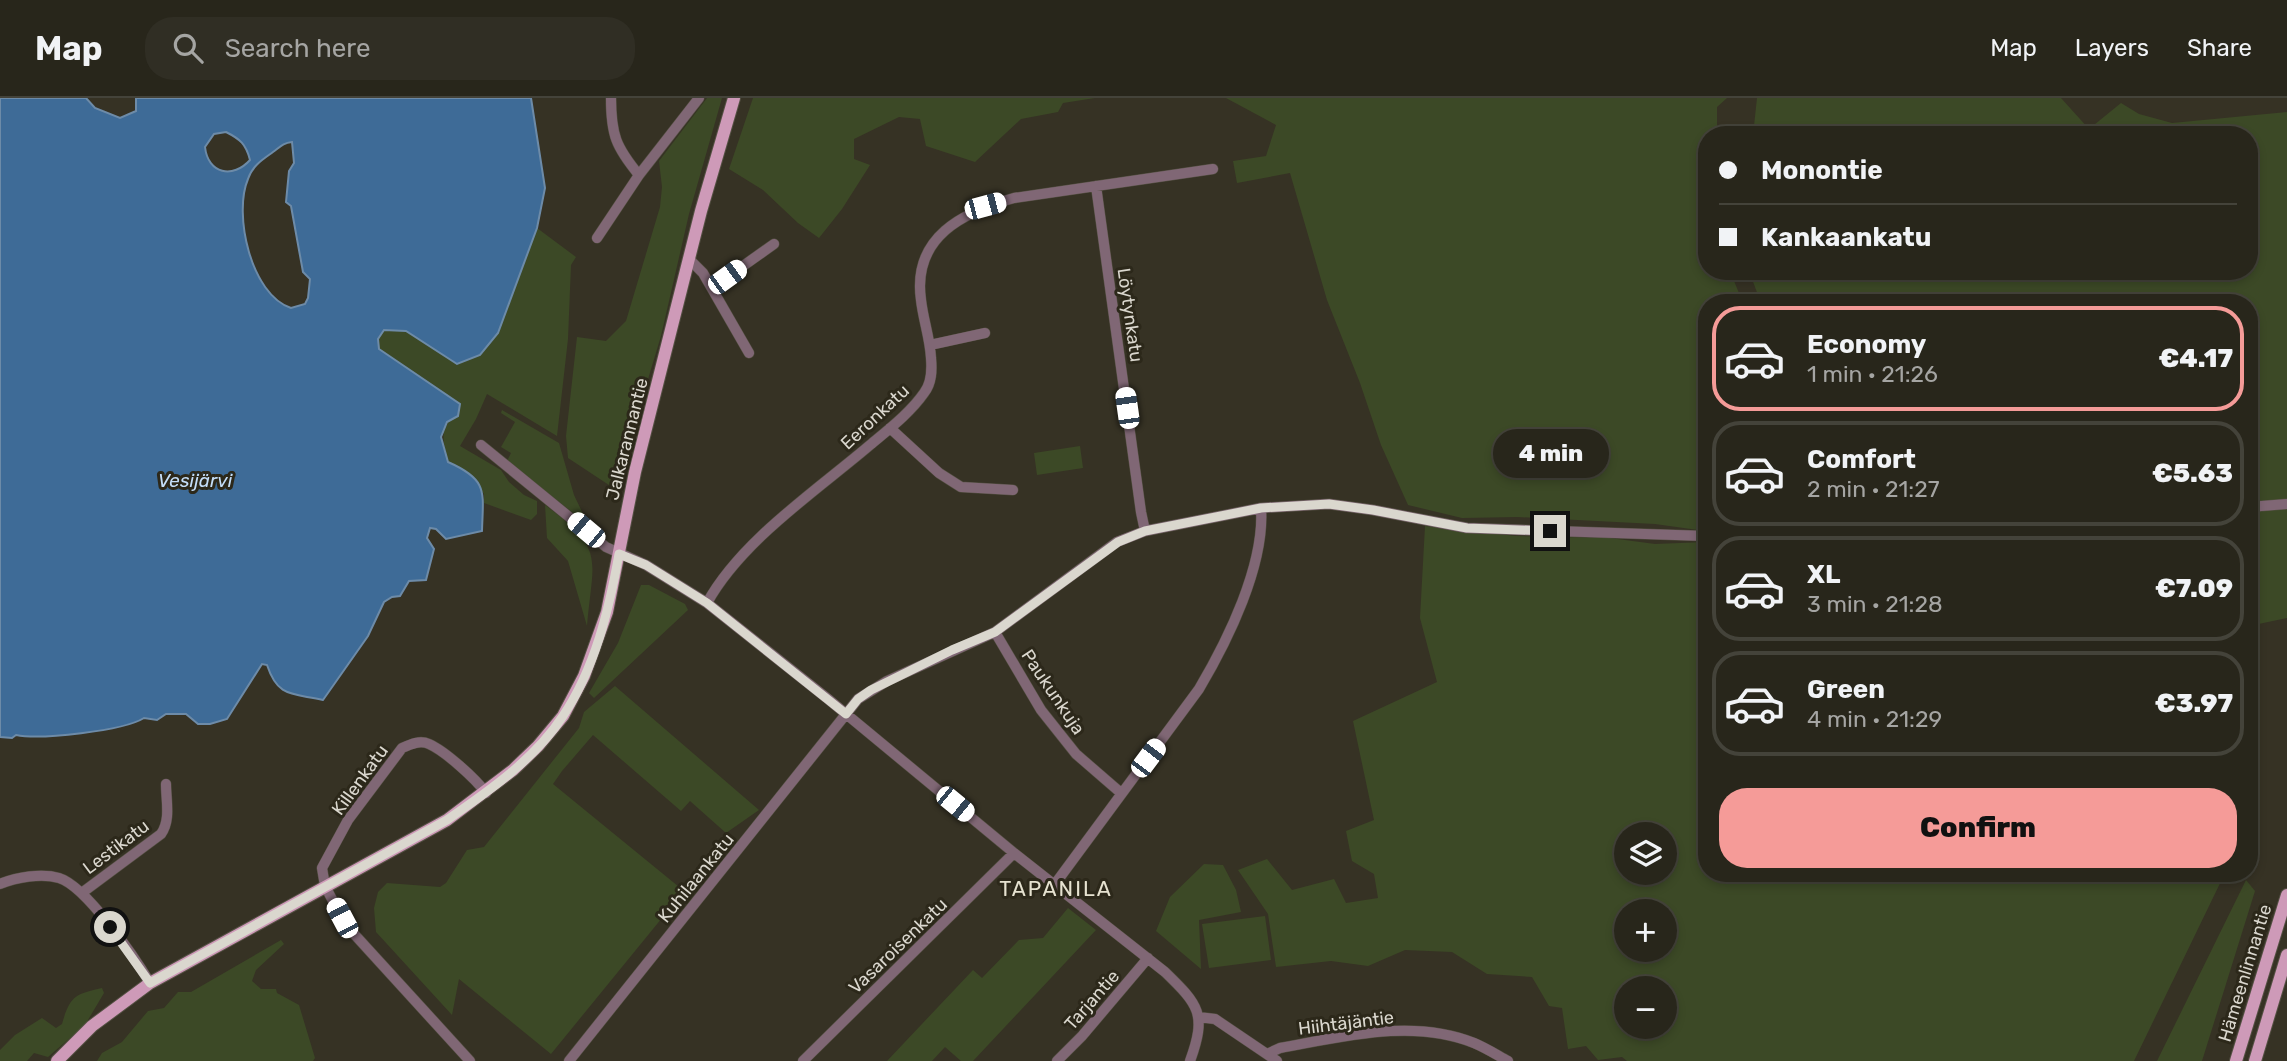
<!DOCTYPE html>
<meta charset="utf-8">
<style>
body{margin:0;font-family:Rubik,sans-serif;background:#302e24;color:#f1f3f6;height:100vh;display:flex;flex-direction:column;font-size:26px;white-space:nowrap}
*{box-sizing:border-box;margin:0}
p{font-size:23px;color:#a5a5a3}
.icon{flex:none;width:38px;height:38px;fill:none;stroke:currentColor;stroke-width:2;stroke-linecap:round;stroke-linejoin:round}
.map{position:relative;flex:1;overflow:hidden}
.drawer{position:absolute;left:1698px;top:196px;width:560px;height:588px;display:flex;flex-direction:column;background:#28261b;border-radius:28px;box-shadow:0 4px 10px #0003,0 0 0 2px #44433a}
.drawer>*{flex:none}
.guide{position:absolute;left:1698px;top:28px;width:560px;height:154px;border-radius:28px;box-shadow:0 4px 10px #0003,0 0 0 2px #44433a;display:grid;align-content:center;height:154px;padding:0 21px;background:#28261b}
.fabs{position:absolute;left:1614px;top:724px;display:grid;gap:14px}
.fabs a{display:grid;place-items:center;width:63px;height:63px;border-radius:50%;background:#28261b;box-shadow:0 4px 10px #0003,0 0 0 2px #44433a;font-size:35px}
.end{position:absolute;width:32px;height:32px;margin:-16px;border:9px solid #dad7ce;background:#111;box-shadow:0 0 0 4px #111}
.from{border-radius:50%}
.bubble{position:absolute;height:49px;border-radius:24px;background:#28261b;box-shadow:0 4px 10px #0003,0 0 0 2px #44433a;font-size:23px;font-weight:800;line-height:49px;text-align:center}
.car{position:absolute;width:21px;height:42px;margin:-21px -10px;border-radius:9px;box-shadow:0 0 5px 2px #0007;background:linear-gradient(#fff 24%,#345 0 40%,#fff 0 76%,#345 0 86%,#fff 0)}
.guide b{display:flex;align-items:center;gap:24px;height:66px;font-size:26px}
.guide b+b{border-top:2px solid #44433a}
.guide i{width:18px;height:18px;background:#f1f3f6}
ul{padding:12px 0 0;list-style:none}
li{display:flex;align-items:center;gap:21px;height:105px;margin:0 14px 10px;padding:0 7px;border:4px solid #44433a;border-radius:28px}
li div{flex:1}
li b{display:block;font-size:26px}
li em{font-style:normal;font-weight:800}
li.current{border-color:#f59b98}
li>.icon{width:63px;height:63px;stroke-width:1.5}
.button{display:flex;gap:14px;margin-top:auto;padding:14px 21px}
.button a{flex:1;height:80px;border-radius:28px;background:#f59b98;color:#111;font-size:28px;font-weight:800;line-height:80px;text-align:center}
header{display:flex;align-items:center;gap:42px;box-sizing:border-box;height:98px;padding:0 35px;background:#28261b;border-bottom:2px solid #44433a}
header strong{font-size:33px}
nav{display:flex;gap:38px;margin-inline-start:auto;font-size:24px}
.search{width:490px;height:63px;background:#302e24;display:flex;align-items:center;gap:18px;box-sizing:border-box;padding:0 24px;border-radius:28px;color:#a5a5a3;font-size:26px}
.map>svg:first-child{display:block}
</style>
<header>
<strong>Map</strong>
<div class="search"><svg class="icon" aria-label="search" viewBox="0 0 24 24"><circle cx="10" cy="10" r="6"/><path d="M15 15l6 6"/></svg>Search here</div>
<nav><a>Map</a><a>Layers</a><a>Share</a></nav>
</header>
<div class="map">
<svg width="2287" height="963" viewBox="0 0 2287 963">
<rect width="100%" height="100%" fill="#363224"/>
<path fill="#3c4926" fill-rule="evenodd" d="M707 0H722L689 116 661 238 615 391 568 360 566 338 577 239 606 243 626 223 660 109 662 89 659 63Z
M753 0H1095L1063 5 1058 14 1021 21 975 64 926 48 920 21 899 19 854 41V61L870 67 842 111 819 140 798 125 763 92 729 71Z
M1226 0H1727L1717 9V37H1706V173H1730L1743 205H1706V331L1704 339 1705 433 1655 426 1517 419 1462 420 1408 407 1381 347 1360 285 1327 202 1290 75 1237 85 1233 63 1266 58 1276 27Z
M1757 0H2061L2089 31 2121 5 2139 16 2172 25 2287 14V520L2249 528V205H1761L1749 173H2249V37H1753Z
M537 130 576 159 571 167 568 241 557 338 487 296 476 321 460 348 501 372 509 384 524 397 537 403V416L531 422 484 405V396L461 370 448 364C440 333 442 332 460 306L378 251V241L384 232 406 233 457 266 480 257 498 235Z
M502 312 559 345 574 397 586 422 585 424 507 363 511 355 501 349 515 324 501 315Z
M1080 348 1083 370 1037 377 1034 355Z
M545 407C606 452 593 459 587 528L568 463 547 440Z
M1425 428 1516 438 1610 440 1655 446 1706 444V775H2225L2134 963H1627L1622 959 1598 962 1586 948 1568 951 1562 910 1549 908 1532 879 1487 876 1452 854 1405 852 1368 868 1331 863 1276 869 1268 816 1238 772 1267 761 1292 792 1334 781 1346 805 1378 800 1374 776 1352 763 1346 733 1374 722 1353 623 1437 584 1420 520ZM1626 737H1664V775H1626ZM1626 814H1664V852H1626ZM1626 891H1664V929H1626Z
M641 487H649L685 506 688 512 594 600 589 595 618 545Z
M615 588 759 712 726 735 690 703 681 713 593 637 562 673 553 686 684 793 551 956 459 881 452 917 376 834 374 810 378 794 387 785 440 789 446 785 467 752 484 749 579 630 584 614Z
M1204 766 1223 767 1236 792 1241 814 1199 822 1201 871 1156 833 1170 799Z
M2246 782 2255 793 2202 963H2157Z
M1068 810 1096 832 973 963H961L945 949 932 963H887L973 872 982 880 1019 842 1043 840Z
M1265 818 1271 862 1209 870 1202 826Z
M281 842 284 846 256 872 252 883 261 891H276L277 895 299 907 315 960 313 963H97L102 955 122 944 148 913 164 910 178 894H191Z
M102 890 104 895 85 927 48 959 34 955 27 963H0V952L15 937 42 920 56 930 62 926C70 898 75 896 102 890Z"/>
<path fill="#3e6b97" stroke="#6d8ba8" stroke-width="2" fill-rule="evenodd" d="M0 0H86L95 10 120 20 136 13V0H531L545 90 537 130 498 235 480 257 457 266 406 233 384 232 378 241 379 251 460 306 458 318 447 324 441 339 448 364C489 382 483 394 482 433L446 441 436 431 430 430 427 440 434 451 426 482 409 483 400 498 392 499 384 504 368 538 323 602C292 595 278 600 267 567L262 566 227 621 210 626H198L186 616H166L157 622 144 620C123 633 40 642 16 637L12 640 0 639ZM226 34C240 41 246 46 250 62 233 81 208 76 205 49L214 36ZM292 44 294 65 289 73 286 104 291 108 303 174 310 181 308 200 305 206 291 210C251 197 233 116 248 81 253 67 262 62 273 54 281 48 283 45 292 44Z"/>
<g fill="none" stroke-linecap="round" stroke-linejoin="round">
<g stroke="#545043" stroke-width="11">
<path id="minor" d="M611 0C611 37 616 49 639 77
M1096 88 1141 414 1145 433
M597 140 639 77 699 0
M689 161 703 175 749 255
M712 190 774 146
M930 247 985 235
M890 330 939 375 961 389 1013 392
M481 347 606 449 646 467 707 505 828 601 1014 755 1165 874C1199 907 1207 916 1190 963
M2249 409 2287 406
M707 505C741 443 816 393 870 347 889 331 910 315 924 295 932 285 932 272 931 260 930 240 923 221 921 202 912 139 963 114 1014 100L1213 71
M995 534 1041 612 1076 656 1121 695
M0 786C16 779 42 775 59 780 86 788 135 860 150 885
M1055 786 1199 591C1228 542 1265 467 1261 410
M83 794 161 736C171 722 166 703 166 686
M1198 919 1215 921 1277 963
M1267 956 1280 950C1342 939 1413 920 1474 945 1486 950 1497 957 1508 963
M470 963 355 837 342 820 325 788 322 770 348 722 402 650C411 646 420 642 429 646 445 653 476 681 486 695
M569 963 858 601 887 583 995 534 1117 444 1145 433 1261 410 1329 406 1373 412 1467 430 1706 438
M803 963 1014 755
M1057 963 1082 938 1148 860"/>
</g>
<g stroke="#545043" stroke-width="14">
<path id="major" d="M57 963 92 928 150 885 447 722 513 672 538 648 563 618 584 578 607 514 635 374 701 113 734 0
M2236 963 2287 797
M2255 963 2287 857"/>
</g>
<use href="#minor" stroke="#806775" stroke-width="10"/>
<use href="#major" stroke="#ce9ab8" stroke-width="12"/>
</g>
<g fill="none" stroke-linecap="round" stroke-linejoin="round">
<path stroke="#dad7ce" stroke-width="9" d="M110 829 150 885 447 722C489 693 535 661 563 618 595 570 609 512 619 456L646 467 707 505 846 616 858 601 871 592 952 552 995 534 1118 444 1145 433 1261 410 1329 406 1373 412 1467 430 1550 433"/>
</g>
<g text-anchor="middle" stroke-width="6" stroke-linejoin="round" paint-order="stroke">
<g font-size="18" fill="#dad7ce" stroke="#2c281a">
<text transform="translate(1130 217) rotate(82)" y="6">Löytynkatu</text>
<text transform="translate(875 319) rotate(-43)" y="6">Eeronkatu</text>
<text transform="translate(627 341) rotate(-76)" y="6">Jalkarannantie</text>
<text transform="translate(1053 594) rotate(56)" y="6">Paukunkuja</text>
<text transform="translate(360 682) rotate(-54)" y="6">Killenkatu</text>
<text transform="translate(116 749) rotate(-37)" y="6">Lestikatu</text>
<text transform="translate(696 780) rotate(-51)" y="6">Kuhilaankatu</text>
<text transform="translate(898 848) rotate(-44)" y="6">Vasaroisenkatu</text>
<text transform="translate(2245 875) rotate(-73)" y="6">Hämeenlinnantie</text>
<text transform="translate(1092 902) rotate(-49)" y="6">Tarjantie</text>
<text transform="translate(1346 925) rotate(-7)" y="6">Hiihtäjäntie</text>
</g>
<g font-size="19" font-style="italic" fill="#c4def9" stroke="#2c281a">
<text x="195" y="389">Vesijärvi</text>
</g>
<g font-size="21" letter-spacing="2" fill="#e6e2d0" stroke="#2c281a">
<text x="1056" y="798">TAPANILA</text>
</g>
</g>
</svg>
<div class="fabs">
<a><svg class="icon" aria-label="layers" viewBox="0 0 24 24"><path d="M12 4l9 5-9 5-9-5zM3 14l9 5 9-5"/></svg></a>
<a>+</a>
<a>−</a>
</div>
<i class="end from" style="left:110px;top:829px"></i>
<i class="end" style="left:1550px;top:433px"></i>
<div class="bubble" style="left:1493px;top:331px;width:116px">4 min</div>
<i class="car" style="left:985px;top:108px;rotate:75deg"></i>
<i class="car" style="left:727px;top:179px;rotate:54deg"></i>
<i class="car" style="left:1127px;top:310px;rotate:352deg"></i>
<i class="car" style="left:586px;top:432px;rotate:310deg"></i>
<i class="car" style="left:1148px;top:660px;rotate:37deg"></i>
<i class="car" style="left:955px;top:706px;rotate:129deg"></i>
<i class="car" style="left:342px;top:820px;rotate:332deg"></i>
<div class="guide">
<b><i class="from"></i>Monontie</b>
<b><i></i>Kankaankatu</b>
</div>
<section class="drawer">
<ul>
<li class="current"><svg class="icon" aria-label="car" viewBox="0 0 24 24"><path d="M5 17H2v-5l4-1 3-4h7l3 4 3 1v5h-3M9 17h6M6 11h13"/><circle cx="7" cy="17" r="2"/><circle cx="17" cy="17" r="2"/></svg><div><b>Economy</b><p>1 min · 21:26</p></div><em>€4.17</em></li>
<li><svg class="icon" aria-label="car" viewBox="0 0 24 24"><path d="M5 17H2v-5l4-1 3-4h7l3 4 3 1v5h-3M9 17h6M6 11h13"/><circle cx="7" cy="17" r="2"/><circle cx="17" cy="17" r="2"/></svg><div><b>Comfort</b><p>2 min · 21:27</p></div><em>€5.63</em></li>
<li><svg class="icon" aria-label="car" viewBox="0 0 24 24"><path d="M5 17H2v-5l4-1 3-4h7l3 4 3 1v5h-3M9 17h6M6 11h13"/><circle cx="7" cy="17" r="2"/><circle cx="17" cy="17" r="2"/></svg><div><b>XL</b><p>3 min · 21:28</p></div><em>€7.09</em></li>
<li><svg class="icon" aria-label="car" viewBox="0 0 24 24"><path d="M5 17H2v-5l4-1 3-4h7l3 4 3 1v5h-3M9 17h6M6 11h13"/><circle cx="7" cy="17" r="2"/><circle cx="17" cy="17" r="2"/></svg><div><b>Green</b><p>4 min · 21:29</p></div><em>€3.97</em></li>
</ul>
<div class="button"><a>Confirm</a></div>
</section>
</div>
